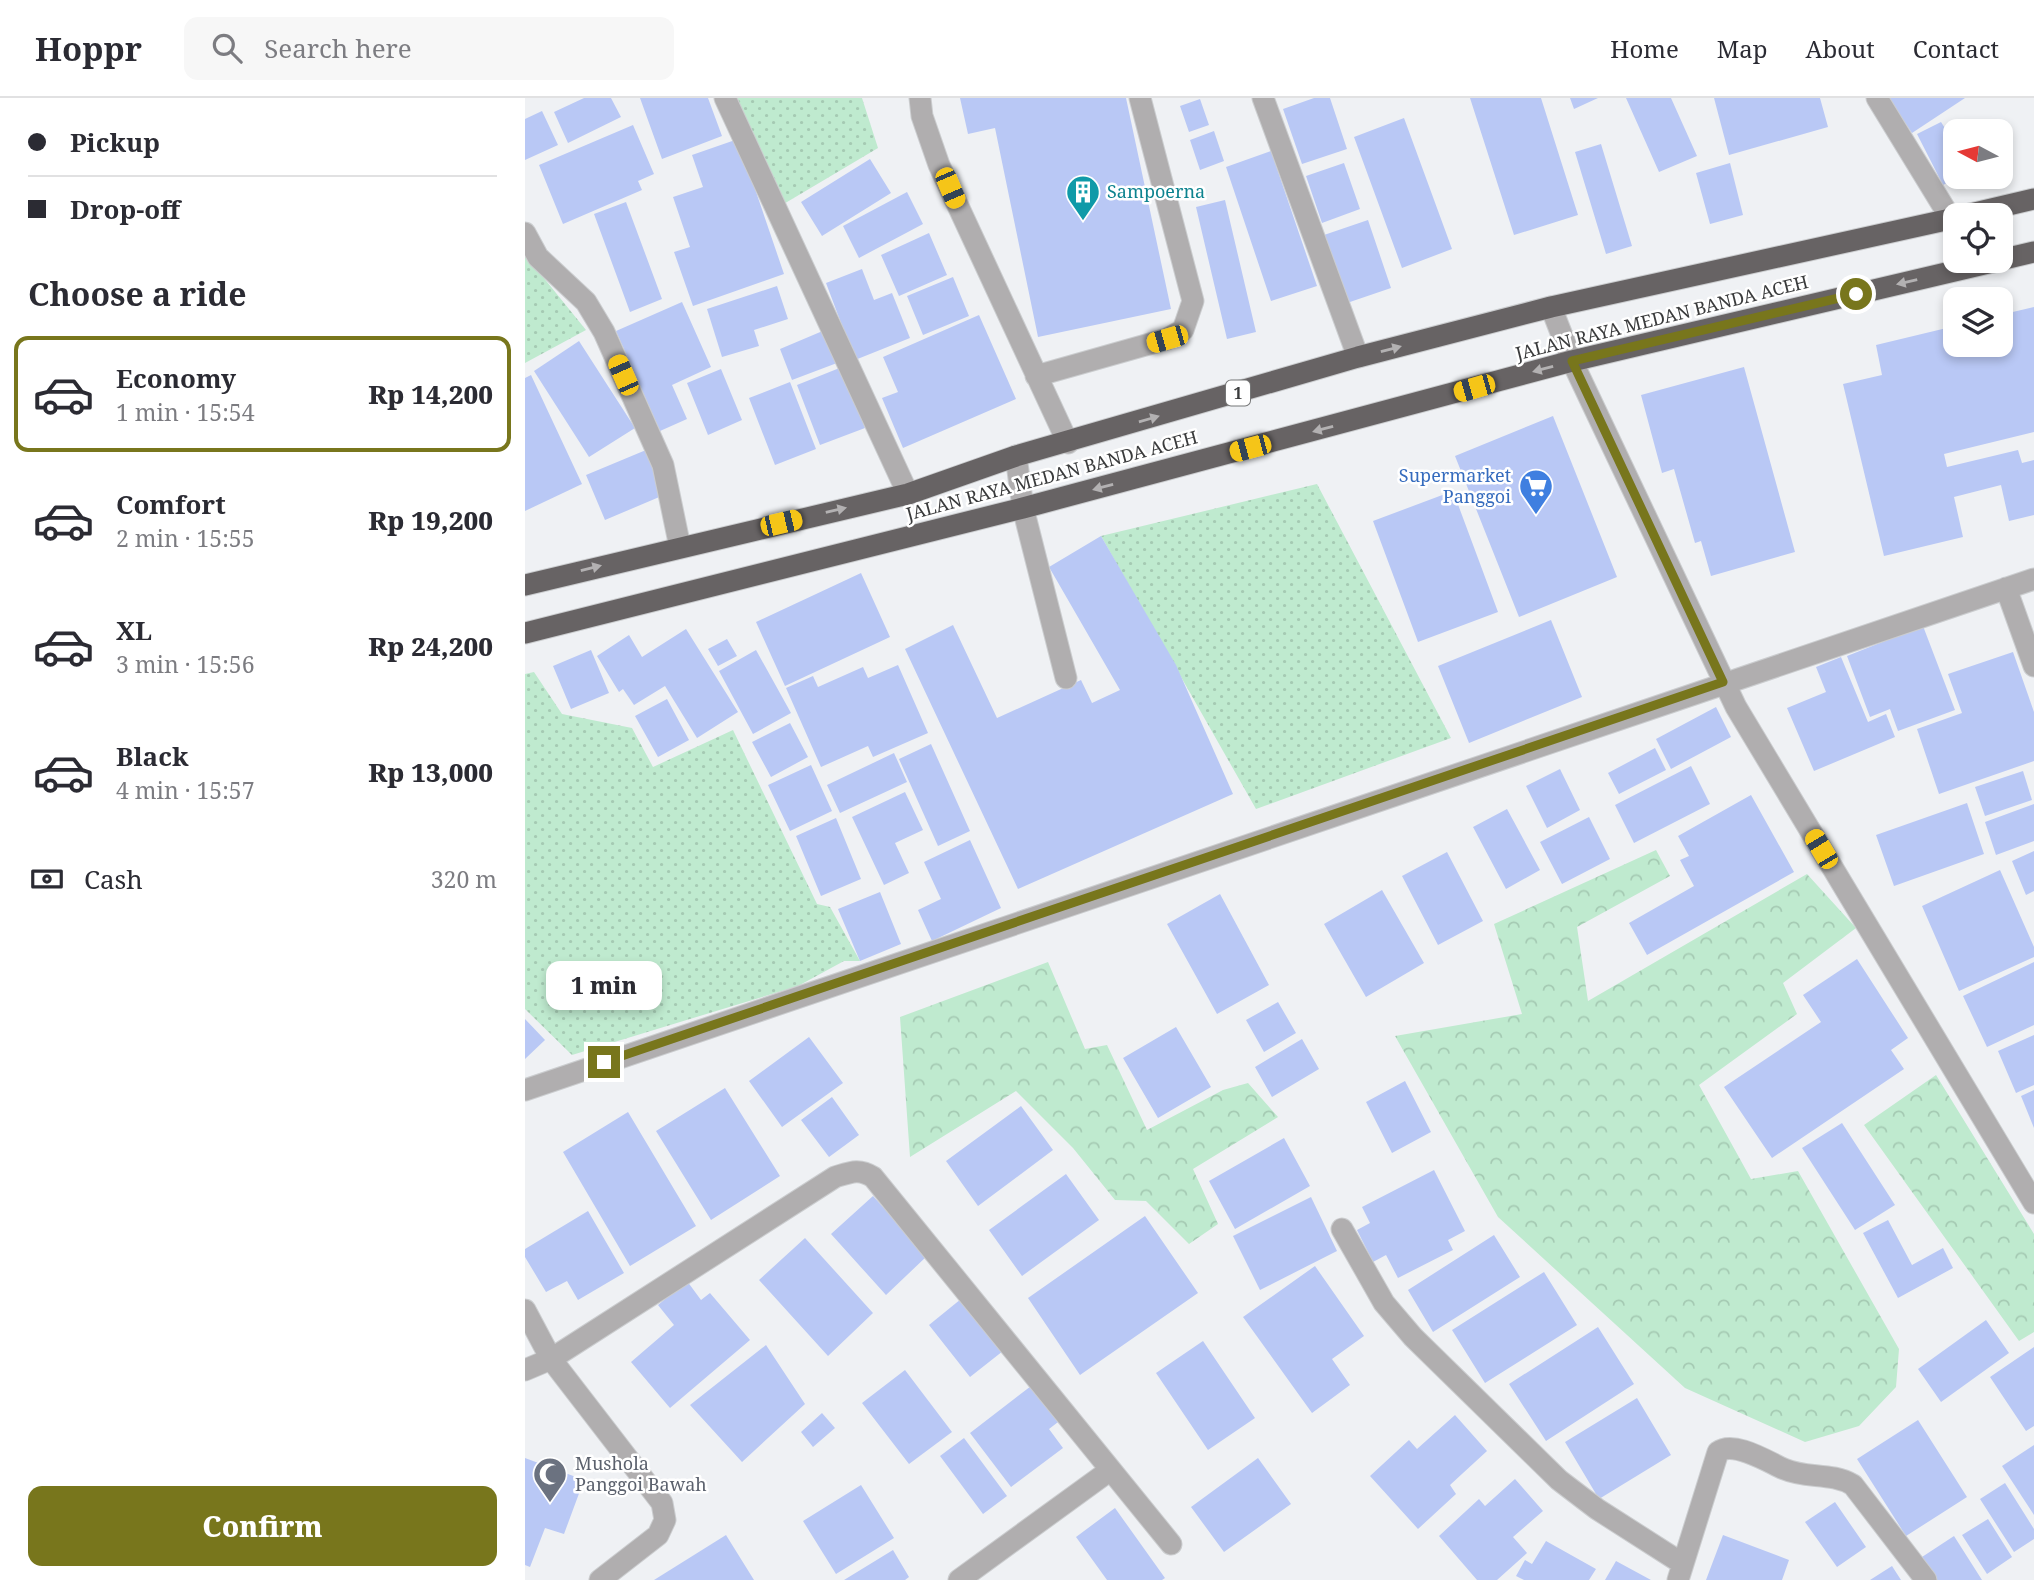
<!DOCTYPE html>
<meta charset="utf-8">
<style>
body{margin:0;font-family:"Noto Serif",serif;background:#f7f7f7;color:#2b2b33;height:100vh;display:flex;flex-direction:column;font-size:26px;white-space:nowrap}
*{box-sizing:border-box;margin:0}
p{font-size:23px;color:#7c7c81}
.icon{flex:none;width:38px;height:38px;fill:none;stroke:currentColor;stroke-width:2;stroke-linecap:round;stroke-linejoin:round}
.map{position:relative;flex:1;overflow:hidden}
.side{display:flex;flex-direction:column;background:#fff;width:525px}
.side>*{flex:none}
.hud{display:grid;align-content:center;height:154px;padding:0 28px;background:#fff}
.needle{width:46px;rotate:277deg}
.buttons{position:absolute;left:1418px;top:21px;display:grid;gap:14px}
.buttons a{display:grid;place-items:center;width:70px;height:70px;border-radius:14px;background:#fff;box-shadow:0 4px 10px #0003;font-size:35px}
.end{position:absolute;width:32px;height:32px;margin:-16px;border:9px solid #78761c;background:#fff;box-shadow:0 0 0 4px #fff}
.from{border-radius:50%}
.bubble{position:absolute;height:49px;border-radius:14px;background:#fff;box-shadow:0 4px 10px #0003;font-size:23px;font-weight:800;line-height:49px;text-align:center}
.car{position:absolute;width:21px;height:42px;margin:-21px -10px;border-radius:9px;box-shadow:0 0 5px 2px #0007;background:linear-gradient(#f5c518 24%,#345 0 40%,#f5c518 0 76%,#345 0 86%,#f5c518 0)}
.hud b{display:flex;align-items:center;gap:24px;height:66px;font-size:26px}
.hud b+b{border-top:2px solid #e1e1e2}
.hud i{width:18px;height:18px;background:#2b2b33}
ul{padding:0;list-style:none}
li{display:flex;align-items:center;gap:21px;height:116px;margin:0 14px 10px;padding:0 14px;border:4px solid transparent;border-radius:14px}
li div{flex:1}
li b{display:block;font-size:26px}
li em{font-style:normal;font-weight:800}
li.active{border-color:#78761c}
li>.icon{width:63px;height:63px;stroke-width:1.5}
h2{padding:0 28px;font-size:32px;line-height:84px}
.pay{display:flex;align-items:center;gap:18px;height:77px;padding:0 28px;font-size:26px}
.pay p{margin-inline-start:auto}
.button{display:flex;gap:14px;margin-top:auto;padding:14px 28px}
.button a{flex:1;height:80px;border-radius:14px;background:#78761c;color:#fff;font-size:28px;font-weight:800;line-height:80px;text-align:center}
header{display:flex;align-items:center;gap:42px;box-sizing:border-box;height:98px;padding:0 35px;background:#fff;border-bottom:2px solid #e1e1e2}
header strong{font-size:33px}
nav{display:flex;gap:38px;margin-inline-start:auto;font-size:24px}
.search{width:490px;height:63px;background:#f7f7f7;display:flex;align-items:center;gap:18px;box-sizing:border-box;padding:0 24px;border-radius:14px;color:#7c7c81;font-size:26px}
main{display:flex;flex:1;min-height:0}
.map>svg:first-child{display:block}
</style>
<header>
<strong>Hoppr</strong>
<div class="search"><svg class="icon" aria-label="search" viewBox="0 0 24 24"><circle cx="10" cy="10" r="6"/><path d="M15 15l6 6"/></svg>Search here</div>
<nav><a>Home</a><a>Map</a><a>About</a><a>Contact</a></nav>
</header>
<main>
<section class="side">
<div class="hud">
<b><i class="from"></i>Pickup</b>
<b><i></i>Drop-off</b>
</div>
<h2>Choose a ride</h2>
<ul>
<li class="active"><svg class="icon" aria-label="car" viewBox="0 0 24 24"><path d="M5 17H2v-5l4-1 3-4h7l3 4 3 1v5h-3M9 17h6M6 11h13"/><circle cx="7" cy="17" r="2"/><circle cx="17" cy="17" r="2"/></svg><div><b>Economy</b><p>1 min · 15:54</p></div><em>Rp 14,200</em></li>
<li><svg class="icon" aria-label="car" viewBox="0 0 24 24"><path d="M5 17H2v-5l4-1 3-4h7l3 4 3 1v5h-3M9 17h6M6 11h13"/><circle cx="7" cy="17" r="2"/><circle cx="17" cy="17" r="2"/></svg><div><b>Comfort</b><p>2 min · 15:55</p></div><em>Rp 19,200</em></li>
<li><svg class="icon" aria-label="car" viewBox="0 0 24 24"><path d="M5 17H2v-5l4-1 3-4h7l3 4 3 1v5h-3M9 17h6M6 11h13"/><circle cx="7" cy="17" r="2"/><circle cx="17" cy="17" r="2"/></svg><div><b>XL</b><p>3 min · 15:56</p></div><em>Rp 24,200</em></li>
<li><svg class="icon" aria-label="car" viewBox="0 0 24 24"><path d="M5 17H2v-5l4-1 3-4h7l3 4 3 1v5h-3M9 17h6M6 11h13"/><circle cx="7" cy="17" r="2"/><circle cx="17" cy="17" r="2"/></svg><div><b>Black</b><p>4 min · 15:57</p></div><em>Rp 13,000</em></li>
</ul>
<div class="pay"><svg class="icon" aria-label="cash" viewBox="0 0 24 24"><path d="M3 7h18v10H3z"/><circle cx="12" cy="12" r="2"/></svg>Cash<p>320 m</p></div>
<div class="button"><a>Confirm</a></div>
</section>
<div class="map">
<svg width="1509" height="1482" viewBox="0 0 1509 1482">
<defs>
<pattern id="grass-dots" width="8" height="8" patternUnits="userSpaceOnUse" patternTransform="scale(1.75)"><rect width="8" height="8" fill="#bfeacf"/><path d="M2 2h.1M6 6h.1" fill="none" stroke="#a5cab3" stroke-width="1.8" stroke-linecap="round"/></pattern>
<pattern id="forest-crowns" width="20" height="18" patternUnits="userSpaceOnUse" patternTransform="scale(1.75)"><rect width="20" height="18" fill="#bfeacf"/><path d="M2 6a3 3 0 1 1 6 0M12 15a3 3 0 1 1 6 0" fill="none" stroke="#a5cab3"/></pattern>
</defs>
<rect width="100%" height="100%" fill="#eff1f4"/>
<path fill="url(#grass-dots)" d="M210 0H337L353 50 257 107Z
M1 158 61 232 0 265V159Z
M792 386 926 640 731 711 576 438Z
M9 574 37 616 107 630 128 669 208 632 292 806 305 809 335 863H319L273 888 47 957 0 911V576Z"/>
<path fill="url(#forest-crowns)" d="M1131 752 1145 778 1052 829 1063 903 1282 776 1331 830 1258 885 1272 916 1174 987 1226 1081 1273 1073 1374 1251 1371 1289 1334 1328 1280 1344 1160 1290 973 1119 870 938 997 916 969 826Z
M523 864 560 951 582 947 622 1032 698 992 723 985 753 1019 668 1071 693 1126 664 1146 621 1103 590 1102 548 1050 491 993 385 1059 375 919Z
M1411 977 1509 1136V1234L1494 1243 1339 1027Z"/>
<path fill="#b9c8f5" d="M59 0H86L96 19 43 45 29 14Z
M115 0H183L197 38 137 61Z
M435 0H601L646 211 513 239 470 30 443 36Z
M789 0H805L822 51 777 66 758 11Z
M945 0H1016L1053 117 989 137Z
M1045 0H1073L1049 11Z
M1101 0H1146L1172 58 1134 74Z
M1189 0H1295L1303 29 1204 57Z
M1363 0H1440L1387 35Z
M675 1 684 27 664 34 655 8Z
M17 13 33 47 0 62V21Z
M879 20 927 151 877 170 829 39Z
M1416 24 1430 46V81L1418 87 1392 36Z
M108 27 129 76 113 83 117 92 38 126 14 67Z
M689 33 699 63 675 72 665 42Z
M213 41 259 176 168 208 149 154 165 149 148 99 178 89 167 57Z
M1475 45 1487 69 1475 75Z
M1076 46 1107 148 1081 156 1050 54Z
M746 53 792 188 746 203 701 69Z
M345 61 366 95 297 138 276 104Z
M819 65 835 111 797 125 781 78Z
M1205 65 1218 117 1185 126 1171 75Z
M382 94 398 126 334 160 318 128Z
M700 102 731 234 702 241 671 109Z
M101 104 137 201 105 214 69 116Z
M843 122 866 190 822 205 799 137Z
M404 135 422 177 374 198 356 157Z
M337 171 349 202 367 195 385 240 330 262 301 185Z
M428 179 444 218 398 237 382 198Z
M252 188 263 221 229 232 234 248 197 259 182 211Z
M157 204 186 269 147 287 162 321 135 333 91 233Z
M1509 209V334L1419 356 1422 369 1493 352 1497 365 1509 362V417L1484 423 1476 387 1429 399 1438 439 1359 458 1318 286 1357 277 1351 247 1430 228V247H1475V217Z
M454 217 491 301 378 350 357 300 373 294 358 259Z
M300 232 312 265 267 282 255 251Z
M54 243 110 330 64 359 9 273Z
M317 269 340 330 295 347 272 287Z
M1219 269 1270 454 1186 478 1176 443 1170 445 1149 371 1137 375 1116 297Z
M196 271 217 322 183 337 162 285Z
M6 277 57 386 0 413V280Z
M265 284 291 351 250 367 224 300Z
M1028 318 1092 479 994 519 930 358Z
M121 352 139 397 80 422 61 377Z
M928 393 973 514 893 544 848 423Z
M576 438 651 567 708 696 493 791 380 551 428 527 472 620 556 582 567 605 595 592 524 469Z
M336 475 365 539 260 588 231 524Z
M1026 522 1057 599 944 645 913 568Z
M1398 528 1430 612 1373 633 1365 611 1345 619 1322 558Z
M161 531 213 614 172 640 140 588 109 607 98 591 94 594 72 558 104 537 117 559Z
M202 541 212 558 193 568 183 551Z
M66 552 84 595 46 611 28 568Z
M231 552 266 615 228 636 194 573Z
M1488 554 1509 614V663L1414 696 1392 631 1437 615 1423 576Z
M1316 559 1343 624 1361 616 1370 639 1289 673 1262 610 1301 594 1291 569Z
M373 567 403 635 348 659 343 648 296 669 261 590 288 578 293 589 338 569 343 580Z
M142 601 164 642 133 659 110 618Z
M1191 609 1206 639 1146 671 1131 641Z
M265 625 283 659 246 679 227 644Z
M406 646 445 733 413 748 374 661Z
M1130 650 1141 672 1094 696 1083 675Z
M369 655 382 684 315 715 302 687Z
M286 667 307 713 265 733 243 687Z
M1166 668 1185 706 1109 745 1090 707Z
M1035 671 1055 712 1022 730 1001 688Z
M1498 673 1507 702 1460 718 1450 689Z
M380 694 398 732 370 745 384 775 359 787 327 719Z
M1226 697 1269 774 1122 857 1104 825 1169 788 1155 762 1164 758 1153 738Z
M1442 705 1459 756 1369 788 1351 737Z
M1509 706V743L1471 757 1460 724Z
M982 711 1015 772 981 791 948 729Z
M1064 719 1085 761 1037 786 1015 744Z
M311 720 336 781 296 798 271 738Z
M445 742 476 810 407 843 393 812 416 801 399 764Z
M1509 753V793L1501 797 1487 763Z
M922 754 958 823 913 847 877 778Z
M1475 772 1509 849V859L1434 893 1397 808Z
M857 792 899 865 841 899 799 826Z
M355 794 376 846 335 863 313 811Z
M695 796 744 887 692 916 642 826Z
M1332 861 1383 940 1366 952 1379 971 1247 1060 1199 989 1296 924 1278 897Z
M1509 864V927L1462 949 1438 898Z
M753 904 771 935 739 954 721 922Z
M0 921 20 942 0 961Z
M651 929 686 989 633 1020 598 960Z
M1509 937V987L1491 995 1473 953Z
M284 939 318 985 257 1029 224 983Z
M777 941 794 971 747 999 730 969Z
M880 983 906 1034 867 1055 841 1004Z
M200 990 255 1078 186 1122 131 1033Z
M1509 992V1030L1496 998Z
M307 999 334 1037 304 1059 276 1022Z
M496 1008 528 1052 453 1108 421 1063Z
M103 1014 171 1128 105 1168 38 1054Z
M1317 1025 1370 1107 1330 1132 1277 1050Z
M759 1040 785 1088 710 1131 684 1083Z
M909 1072 940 1133 923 1142 928 1152 873 1180 861 1157 848 1164 832 1132 845 1125 837 1109Z
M541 1076 574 1122 497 1178 464 1132Z
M348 1098 402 1158 361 1197 306 1136Z
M786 1099 812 1153 735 1192 708 1138Z
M63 1113 99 1175 53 1202 42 1183 21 1194 0 1159V1151Z
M620 1118 673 1195 555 1277 503 1200Z
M1363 1122 1387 1167 1418 1150 1428 1170 1373 1200 1338 1135Z
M969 1137 995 1179 908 1234 883 1192Z
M280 1140 348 1215 303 1258 234 1182Z
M790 1168 839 1238 807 1261 825 1287 787 1315 718 1219Z
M1019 1174 1052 1227 960 1285 927 1232Z
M162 1183 176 1202 185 1195 225 1242 145 1310 106 1264 149 1227 133 1207Z
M436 1201 478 1253 445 1279 404 1227Z
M1461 1222 1484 1255 1416 1304 1393 1271Z
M1073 1229 1109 1286 1021 1343 984 1286Z
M678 1243 730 1320 683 1352 631 1275Z
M241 1247 280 1306 217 1364 165 1307Z
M1509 1249V1328L1501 1333 1465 1279Z
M380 1272 427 1334 384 1366 337 1305Z
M510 1285 537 1321 524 1331 538 1350 486 1389 445 1335Z
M1112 1300 1146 1357 1074 1401 1040 1344Z
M297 1315 310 1330 288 1349 276 1334Z
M930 1317 962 1353 925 1387 931 1396 893 1431 845 1378 884 1342 892 1351Z
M1393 1322 1442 1399 1381 1438 1332 1361Z
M439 1340 482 1398 458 1416 415 1358Z
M1509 1347V1417L1477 1368Z
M0 1360 59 1382 39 1436 20 1430 5 1469 0 1467Z
M733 1360 766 1406 699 1454 666 1409Z
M990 1381 1018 1413 988 1439 1002 1455 972 1482H952L914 1438 954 1401 960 1408Z
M1480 1385 1509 1431V1441L1489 1454 1455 1401Z
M336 1387 369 1440 311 1476 278 1423Z
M1310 1404 1341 1449 1312 1469 1280 1424Z
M590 1410 640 1480 637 1482H582L551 1439Z
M1463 1421 1487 1459 1462 1476 1437 1437Z
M201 1437 229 1482H129Z
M1198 1437 1264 1462 1257 1482H1181Z
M1429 1438 1457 1482H1411L1397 1459Z
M1021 1443 1071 1471 1064 1482H999L991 1478 1000 1462 1007 1466Z
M368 1452 384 1479 380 1482H319Z
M1091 1463 1126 1482H1080Z
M1367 1468 1376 1482H1345Z"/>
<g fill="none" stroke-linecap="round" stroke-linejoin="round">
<g stroke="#cbcdcf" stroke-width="23">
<path id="minor" d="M200 0 383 396
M395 0 397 18 414 67 543 345
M738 0 833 259
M1352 0 1426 121
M0 135 13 159 61 204 79 234 138 367 155 449
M1026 209 1047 263 1211 609 1509 1105
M511 278 642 241 658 232 668 203 615 0
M491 358 498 410 541 580
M1481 490 1509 568
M0 992 1509 481
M817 1131 859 1205 888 1239 1034 1382 1072 1411 1158 1466
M0 1212 26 1261 137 1405 140 1422 133 1437 75 1482
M0 1272 26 1261 310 1079C326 1074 334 1070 348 1079L646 1446
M434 1482 584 1373
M1153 1482 1193 1354C1209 1342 1243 1364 1259 1371 1282 1381 1306 1374 1328 1387L1401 1482"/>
</g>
<g stroke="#cbcdcf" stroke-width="23">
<path id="highway" d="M1441 117 1509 101
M1475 162 1509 154
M0 487 383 396 491 358 833 259 1026 209 1430 120
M0 535 498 410 1047 263 1472 163"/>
</g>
<use href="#minor" stroke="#b0aeaf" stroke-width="21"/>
<use href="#highway" stroke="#676364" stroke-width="21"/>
</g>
<defs><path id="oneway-solid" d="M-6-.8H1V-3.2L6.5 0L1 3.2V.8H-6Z" transform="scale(1.75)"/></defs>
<g fill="#b3b1b2">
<use href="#oneway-solid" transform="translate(1382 184) rotate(167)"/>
<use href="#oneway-solid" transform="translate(866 251) rotate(-15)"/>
<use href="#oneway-solid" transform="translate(1018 271) rotate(165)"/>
<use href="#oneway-solid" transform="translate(624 321) rotate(-16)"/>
<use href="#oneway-solid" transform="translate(798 331) rotate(165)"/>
<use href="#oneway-solid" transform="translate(578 389) rotate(165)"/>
<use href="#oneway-solid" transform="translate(311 412) rotate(-13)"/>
<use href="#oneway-solid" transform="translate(66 470) rotate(-14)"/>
</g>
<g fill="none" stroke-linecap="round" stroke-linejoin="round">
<path stroke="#78761c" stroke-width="9" d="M79 964 1198 584 1047 263 1331 196"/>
</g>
<defs>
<g id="building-pin" transform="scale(1.75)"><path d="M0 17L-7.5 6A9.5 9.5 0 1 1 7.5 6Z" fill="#0f9aa8" stroke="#fff"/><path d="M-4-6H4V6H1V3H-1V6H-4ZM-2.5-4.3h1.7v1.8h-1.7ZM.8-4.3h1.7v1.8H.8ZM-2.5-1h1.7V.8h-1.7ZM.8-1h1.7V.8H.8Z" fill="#fff"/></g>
<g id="supermarket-pin" transform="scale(1.75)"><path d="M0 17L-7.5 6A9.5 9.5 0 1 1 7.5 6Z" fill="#3f7fe0" stroke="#fff"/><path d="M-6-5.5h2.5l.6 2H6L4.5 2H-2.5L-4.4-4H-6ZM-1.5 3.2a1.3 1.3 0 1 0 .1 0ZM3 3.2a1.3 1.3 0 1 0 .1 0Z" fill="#fff"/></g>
<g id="mosque-pin" transform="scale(1.75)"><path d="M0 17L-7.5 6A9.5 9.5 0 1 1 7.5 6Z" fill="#6b7280" stroke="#fff"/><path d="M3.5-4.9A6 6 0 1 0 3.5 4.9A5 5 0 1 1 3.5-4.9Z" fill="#fff"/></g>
</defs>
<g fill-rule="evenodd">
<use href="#building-pin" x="558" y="94"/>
<use href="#supermarket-pin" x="1011" y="388"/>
<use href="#mosque-pin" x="25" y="1376"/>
</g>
<g text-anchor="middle" stroke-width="5" stroke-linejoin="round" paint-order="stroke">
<rect fill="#fff" stroke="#757676" stroke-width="2" x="701" y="282.5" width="24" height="25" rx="5"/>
<g font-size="16" font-weight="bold" fill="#3a3b3c">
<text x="713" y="301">1</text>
</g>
<g font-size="18" fill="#0d838f" stroke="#fff" text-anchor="start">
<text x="582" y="100">Sampoerna</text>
</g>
<g font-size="18" fill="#3a3b3c" stroke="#fff">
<text transform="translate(1137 220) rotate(-14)" y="6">JALAN RAYA MEDAN BANDA ACEH</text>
<text transform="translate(527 378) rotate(-15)" y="6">JALAN RAYA MEDAN BANDA ACEH</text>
</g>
<g font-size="18" fill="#366cbe" stroke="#fff" text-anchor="end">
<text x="986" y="384">Supermarket<tspan x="986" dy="21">Panggoi</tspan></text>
</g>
<g font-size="18" fill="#5b616d" stroke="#fff" text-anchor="start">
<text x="50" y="1372">Mushola<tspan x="50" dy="21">Panggoi Bawah</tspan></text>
</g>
</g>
</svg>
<div class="buttons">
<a><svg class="needle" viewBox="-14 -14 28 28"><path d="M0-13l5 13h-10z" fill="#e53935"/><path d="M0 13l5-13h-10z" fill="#7c7c81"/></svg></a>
<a><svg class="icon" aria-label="locate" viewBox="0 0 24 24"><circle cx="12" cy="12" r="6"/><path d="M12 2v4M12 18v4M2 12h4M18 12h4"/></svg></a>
<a><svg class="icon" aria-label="layers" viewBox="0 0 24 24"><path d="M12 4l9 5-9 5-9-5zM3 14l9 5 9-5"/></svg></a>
</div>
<i class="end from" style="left:1331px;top:196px"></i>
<i class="end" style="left:79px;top:964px"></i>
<div class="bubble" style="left:21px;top:863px;width:116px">1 min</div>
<i class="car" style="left:425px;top:90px;rotate:157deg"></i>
<i class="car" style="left:642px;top:241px;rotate:254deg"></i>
<i class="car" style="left:98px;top:277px;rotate:336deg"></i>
<i class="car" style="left:949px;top:290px;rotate:254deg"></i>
<i class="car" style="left:725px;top:350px;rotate:255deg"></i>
<i class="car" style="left:256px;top:425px;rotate:77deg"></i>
<i class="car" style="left:1296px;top:751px;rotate:329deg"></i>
</div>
</main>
